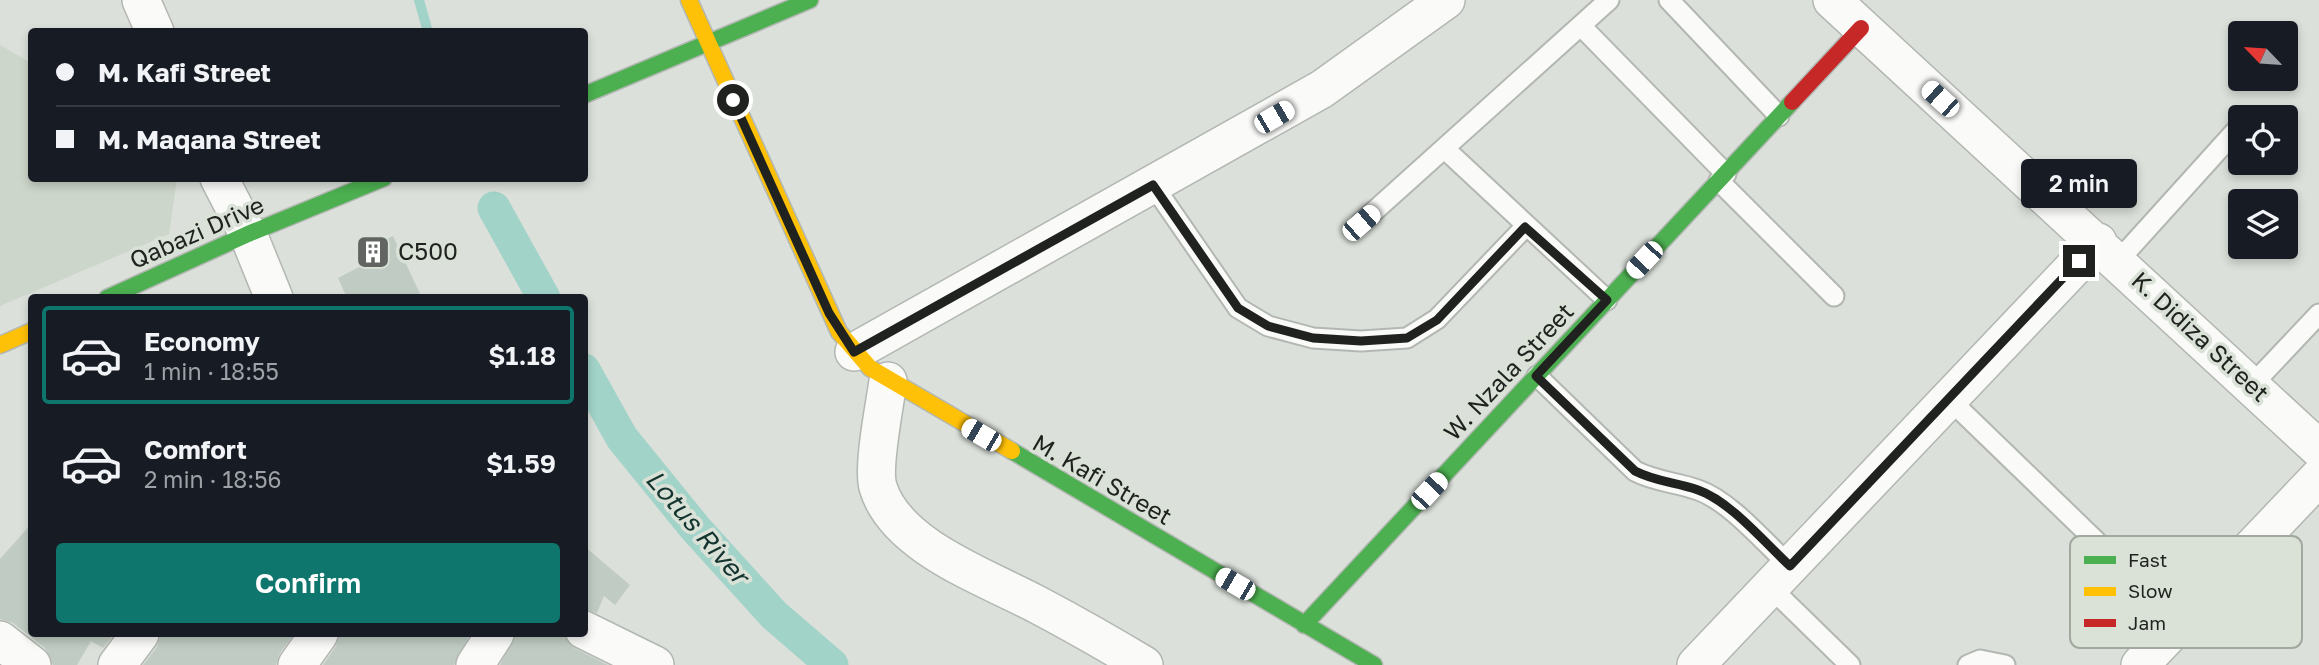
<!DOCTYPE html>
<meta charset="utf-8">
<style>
body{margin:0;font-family:"Golos Text",sans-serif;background:#242831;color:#f1f3f6;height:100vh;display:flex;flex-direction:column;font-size:26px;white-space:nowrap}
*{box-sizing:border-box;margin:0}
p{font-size:23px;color:#9ea1a6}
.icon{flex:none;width:38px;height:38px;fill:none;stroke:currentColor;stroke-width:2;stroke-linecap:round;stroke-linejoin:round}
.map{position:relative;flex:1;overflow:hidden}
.panel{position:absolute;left:28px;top:294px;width:560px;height:343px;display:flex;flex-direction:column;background:#171b24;border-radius:7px;box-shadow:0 4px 10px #0003}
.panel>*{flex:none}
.hud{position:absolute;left:28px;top:28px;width:560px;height:154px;border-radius:7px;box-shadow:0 4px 10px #0003;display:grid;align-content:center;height:154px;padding:0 28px;background:#171b24}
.needle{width:46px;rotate:295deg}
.fabs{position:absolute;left:2228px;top:21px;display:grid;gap:14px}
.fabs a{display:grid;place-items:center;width:70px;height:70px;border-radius:7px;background:#171b24;box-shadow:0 4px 10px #0003;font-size:35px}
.end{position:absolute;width:32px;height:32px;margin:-16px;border:9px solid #1f221e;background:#fff;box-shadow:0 0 0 4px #fff}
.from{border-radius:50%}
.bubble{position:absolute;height:49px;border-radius:7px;background:#171b24;box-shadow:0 4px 10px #0003;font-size:23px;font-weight:600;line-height:49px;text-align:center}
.car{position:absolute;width:21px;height:42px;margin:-21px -10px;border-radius:9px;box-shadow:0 0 5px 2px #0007;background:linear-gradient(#fff 24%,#345 0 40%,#fff 0 76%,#345 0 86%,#fff 0)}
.hud b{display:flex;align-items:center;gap:24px;height:66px;font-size:26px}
.hud b+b{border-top:2px solid #363941}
.hud i{width:18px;height:18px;background:#f1f3f6}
ul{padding:12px 0 0;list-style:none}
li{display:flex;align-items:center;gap:21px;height:98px;margin:0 14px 10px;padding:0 14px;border:4px solid transparent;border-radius:7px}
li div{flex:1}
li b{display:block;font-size:26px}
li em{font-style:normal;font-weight:600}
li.active{border-color:#0f766e}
li>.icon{width:63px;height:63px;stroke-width:1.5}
.cta{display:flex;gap:14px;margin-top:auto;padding:14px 28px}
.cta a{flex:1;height:80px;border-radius:7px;background:#0f766e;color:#fff;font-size:28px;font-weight:600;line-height:80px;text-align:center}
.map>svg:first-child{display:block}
</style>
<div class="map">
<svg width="2319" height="665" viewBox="0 0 2319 665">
<rect width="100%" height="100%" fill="#dbe0da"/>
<path fill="#cdd6ca" d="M0 45 31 63 32 178 177 179 169 234 0 306Z"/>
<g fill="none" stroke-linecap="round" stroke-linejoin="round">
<path stroke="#a2d3c8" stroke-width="10" d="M419 0 428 32"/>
<path stroke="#a2d3c8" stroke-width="33" d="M494 208 544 298
M584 370 622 438 696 529 774 615 832 665"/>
</g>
<path fill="#c0ccc3" d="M393 236 422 298H347L338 278 365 264 360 252Z
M32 523V634H114L103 648 91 641 77 665H53L45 648 13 623 0 619V559Z
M584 546 630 585 615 605 604 596 597 613 584 609Z
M161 634H294L280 653 276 665H143L157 647Z
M340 634H470L454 665H323L336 646Z
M516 634H564L574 648 608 665H500Z"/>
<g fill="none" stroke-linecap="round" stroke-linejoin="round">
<g stroke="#b3b7b2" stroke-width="23">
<path id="lane" d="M1669 0 1779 116
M1581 26 1726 174
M1446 150 1607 300
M1719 181 1834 296
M1153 185 1238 308 1268 326 1313 338 1361 341 1407 338 1437 319 1525 227
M1361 223 1609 0
M2118 261 2240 126
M1537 376 1635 471C1656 482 1676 482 1698 490 1730 501 1765 543 1790 566
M2251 386 2319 314
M1949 399 2098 543
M1770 587 1850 665
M1968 665 1980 660 2005 665"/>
</g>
<g stroke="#b3b7b2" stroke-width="40">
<path id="street" d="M141 0 155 32
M1832 0 2319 449
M219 178 248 234 274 298
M854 352 1322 89 1446 0
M888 381C885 404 872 467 878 487 896 547 988 578 1038 605 1074 624 1109 644 1144 665
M584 630 655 665
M0 640 32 665
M117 665 140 634
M297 665 319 634
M475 665 495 634
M1696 665 2098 242
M2140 665 2319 477"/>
</g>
<g stroke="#b3b7b2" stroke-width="19">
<path id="fast" d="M584 95 810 0
M107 298 248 234 384 178
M1012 451 1374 665
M1304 625 1792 102"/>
</g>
<g stroke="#b3b7b2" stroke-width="19">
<path id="slow" d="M689 0 839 332 870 368 1012 451
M0 345 32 331"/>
</g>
<g stroke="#b3b7b2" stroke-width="19">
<path id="jam" d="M1792 102 1861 28"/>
</g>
<use href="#lane" stroke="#fafaf9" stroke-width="19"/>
<use href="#street" stroke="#fafaf9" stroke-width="37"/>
<use href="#fast" stroke="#4caf50" stroke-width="16"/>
<use href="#slow" stroke="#ffc107" stroke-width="16"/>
<use href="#jam" stroke="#c62828" stroke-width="16"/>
</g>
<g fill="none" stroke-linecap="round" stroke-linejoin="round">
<path stroke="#1f221e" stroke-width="9" d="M733 100 829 313 854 352 1153 185 1238 308 1268 326 1313 338 1361 341 1407 338 1437 320 1525 227 1607 300 1536 376 1635 471C1656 482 1676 482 1698 490 1730 501 1765 543 1790 566L2079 261"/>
</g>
<defs>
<g id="building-square" transform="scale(1.75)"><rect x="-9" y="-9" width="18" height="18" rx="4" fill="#616460" stroke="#dae2d8"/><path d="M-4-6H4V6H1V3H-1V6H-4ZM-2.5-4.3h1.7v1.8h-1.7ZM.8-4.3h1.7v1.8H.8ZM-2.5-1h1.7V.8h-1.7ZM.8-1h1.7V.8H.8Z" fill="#fff"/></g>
</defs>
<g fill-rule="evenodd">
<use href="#building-square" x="373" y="252"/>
</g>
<g text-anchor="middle" stroke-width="7" stroke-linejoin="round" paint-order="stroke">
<g font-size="24" fill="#1f221e" stroke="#dae2d8">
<text transform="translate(197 233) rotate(-24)" y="8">Qabazi Drive</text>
<text transform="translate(2200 337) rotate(43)" y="8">K. Didiza Street</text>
<text transform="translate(1509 372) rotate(-47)" y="8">W. Nzala Street</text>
<text transform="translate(1102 480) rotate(30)" y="8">M. Kafi Street</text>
</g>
<g font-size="24" fill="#1f221e" stroke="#dae2d8" text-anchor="start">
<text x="398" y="260">C500</text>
</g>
<g font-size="26" font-style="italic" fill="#13342f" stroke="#dae2d8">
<text transform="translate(697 527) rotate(49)" y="9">Lotus River</text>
</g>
</g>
<rect x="2070" y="536" width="232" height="112" rx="10" fill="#dae2d8" stroke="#a2a8a0" stroke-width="2"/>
<rect x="2084" y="556" width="32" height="8" fill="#4caf50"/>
<rect x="2084" y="587" width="32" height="9" fill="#ffc107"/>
<rect x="2084" y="619" width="32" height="8" fill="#c62828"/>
<g font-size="19" fill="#1f221e">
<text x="2128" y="567">Fast</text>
<text x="2128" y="598">Slow</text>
<text x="2128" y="630">Jam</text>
</g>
</svg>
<div class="fabs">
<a><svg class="needle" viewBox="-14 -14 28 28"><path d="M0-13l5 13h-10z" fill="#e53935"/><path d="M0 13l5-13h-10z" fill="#9ea1a6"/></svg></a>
<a><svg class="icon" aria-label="locate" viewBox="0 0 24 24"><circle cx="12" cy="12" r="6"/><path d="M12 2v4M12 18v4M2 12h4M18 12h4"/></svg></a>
<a><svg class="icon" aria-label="layers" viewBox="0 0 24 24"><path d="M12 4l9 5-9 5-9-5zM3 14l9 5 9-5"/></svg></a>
</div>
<i class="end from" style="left:733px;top:100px"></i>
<i class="end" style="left:2079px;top:261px"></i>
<div class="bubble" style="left:2021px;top:159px;width:116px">2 min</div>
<i class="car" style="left:1940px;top:99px;rotate:312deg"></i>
<i class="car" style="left:1274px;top:117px;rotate:60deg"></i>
<i class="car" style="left:1361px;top:223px;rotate:49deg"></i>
<i class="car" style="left:1644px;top:260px;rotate:223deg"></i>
<i class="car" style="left:981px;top:435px;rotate:300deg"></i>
<i class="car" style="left:1429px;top:491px;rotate:43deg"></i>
<i class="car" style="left:1235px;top:584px;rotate:300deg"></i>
<div class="hud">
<b><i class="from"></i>M. Kafi Street</b>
<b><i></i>M. Maqana Street</b>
</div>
<section class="panel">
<ul>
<li class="active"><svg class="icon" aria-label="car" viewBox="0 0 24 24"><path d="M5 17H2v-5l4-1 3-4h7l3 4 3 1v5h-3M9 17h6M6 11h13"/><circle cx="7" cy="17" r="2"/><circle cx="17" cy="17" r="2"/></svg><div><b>Economy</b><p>1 min · 18:55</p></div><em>$1.18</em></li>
<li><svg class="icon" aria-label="car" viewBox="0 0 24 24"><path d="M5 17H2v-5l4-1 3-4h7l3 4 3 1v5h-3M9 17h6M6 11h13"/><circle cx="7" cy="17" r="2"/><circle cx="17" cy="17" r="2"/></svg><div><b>Comfort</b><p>2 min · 18:56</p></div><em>$1.59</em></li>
</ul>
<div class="cta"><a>Confirm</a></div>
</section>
</div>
